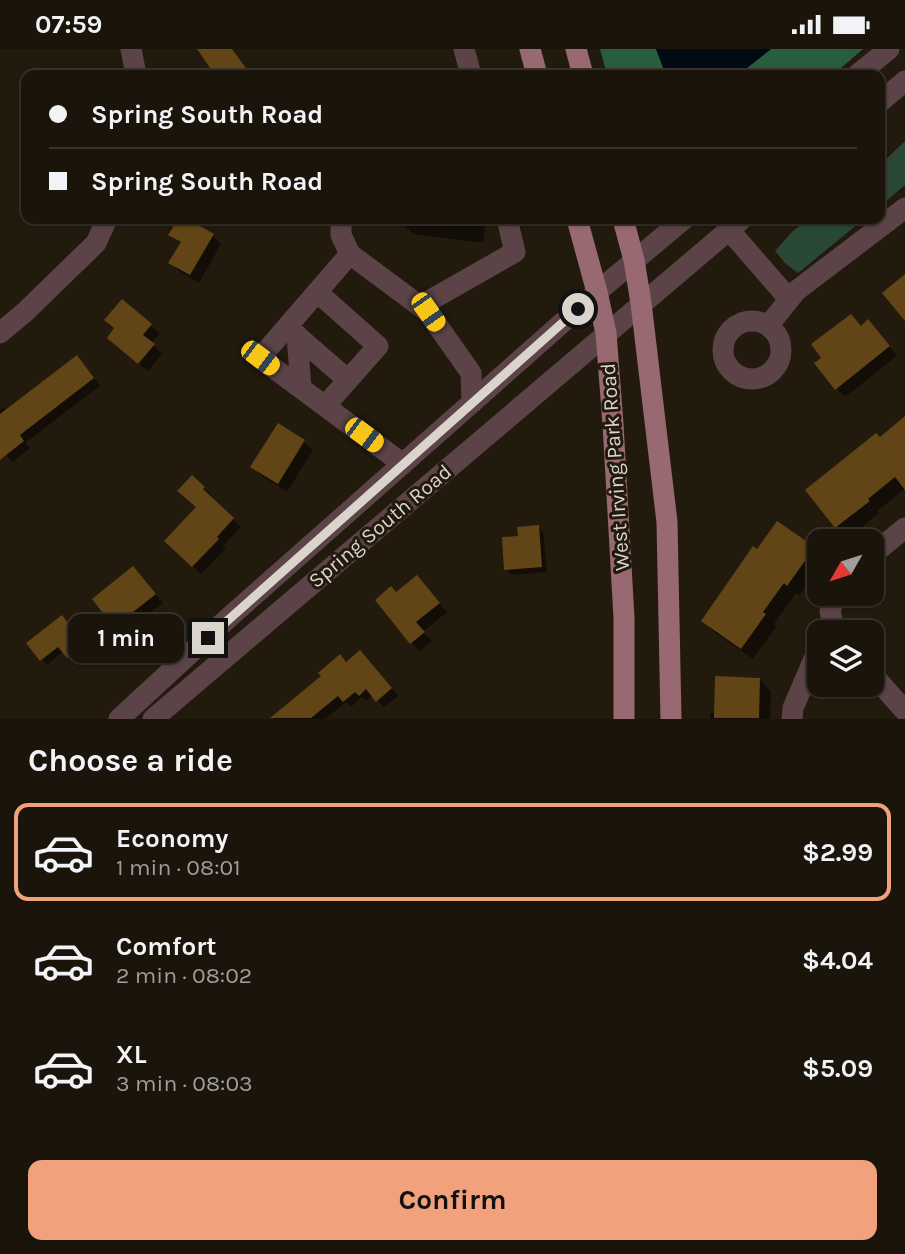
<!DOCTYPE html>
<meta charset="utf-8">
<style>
body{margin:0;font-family:Karla,sans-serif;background:#231d13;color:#f1f3f6;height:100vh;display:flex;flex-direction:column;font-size:26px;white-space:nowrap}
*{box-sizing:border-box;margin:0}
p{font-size:23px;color:#9f9e9c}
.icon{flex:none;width:38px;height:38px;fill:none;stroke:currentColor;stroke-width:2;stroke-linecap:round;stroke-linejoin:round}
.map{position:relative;height:670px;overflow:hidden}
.details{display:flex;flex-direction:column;background:#1a140a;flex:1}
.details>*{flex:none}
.top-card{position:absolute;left:21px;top:21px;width:864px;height:154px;border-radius:14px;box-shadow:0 2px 5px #0004,0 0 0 2px #38332b;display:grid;align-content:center;height:154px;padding:0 28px;background:#1a140a}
.needle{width:46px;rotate:231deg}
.controls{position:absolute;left:807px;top:480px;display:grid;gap:14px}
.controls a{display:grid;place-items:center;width:77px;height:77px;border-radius:14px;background:#1a140a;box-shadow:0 2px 5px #0004,0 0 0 2px #38332b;font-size:35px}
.end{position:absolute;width:32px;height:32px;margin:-16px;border:9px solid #dad4cc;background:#111;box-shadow:0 0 0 4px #111}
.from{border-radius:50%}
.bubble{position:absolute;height:49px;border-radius:14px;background:#1a140a;box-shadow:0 2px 5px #0004,0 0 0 2px #38332b;font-size:23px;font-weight:700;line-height:49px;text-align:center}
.car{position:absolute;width:21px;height:42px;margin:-21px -10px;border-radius:9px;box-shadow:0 0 5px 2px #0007;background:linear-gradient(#f5c518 24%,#345 0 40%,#f5c518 0 76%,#345 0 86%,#f5c518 0)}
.top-card b{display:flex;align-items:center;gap:24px;height:66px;font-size:26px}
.top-card b+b{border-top:2px solid #38332b}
.top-card i{width:18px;height:18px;background:#f1f3f6}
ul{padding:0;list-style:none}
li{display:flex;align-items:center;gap:21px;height:98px;margin:0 14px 10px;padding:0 14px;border:4px solid transparent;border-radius:14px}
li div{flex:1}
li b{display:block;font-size:26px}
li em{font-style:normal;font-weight:700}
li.on{border-color:#f1a17b}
li>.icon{width:63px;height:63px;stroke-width:1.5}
h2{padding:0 28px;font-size:32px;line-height:84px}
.action{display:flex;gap:14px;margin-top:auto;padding:14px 28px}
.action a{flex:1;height:80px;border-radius:14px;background:#f1a17b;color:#111;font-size:28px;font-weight:700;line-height:80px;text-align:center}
.status{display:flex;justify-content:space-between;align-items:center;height:49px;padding:0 35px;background:#1a140a;direction:ltr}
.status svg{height:19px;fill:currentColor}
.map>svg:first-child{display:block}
</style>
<div class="status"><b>07:59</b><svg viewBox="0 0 49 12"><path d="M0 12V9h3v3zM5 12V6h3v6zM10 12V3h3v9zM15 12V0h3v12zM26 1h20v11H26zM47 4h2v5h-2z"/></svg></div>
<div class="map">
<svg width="905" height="670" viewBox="0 0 905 670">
<rect width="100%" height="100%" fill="#231a0e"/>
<path fill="#294936" d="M905 92V136L880 157V116Z
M809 170H864L798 224 785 214 775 202 793 182Z"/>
<path fill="#295d40" d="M600 0H656L666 26H607Z
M771 0H863L833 26H738Z"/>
<path fill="#000a12" d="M656 0H771L738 26H666Z"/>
<path fill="#0007" d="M199 0H231L252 26H217Z
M180 170H184L213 187 221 195 199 234 179 222 171 214 181 195 171 185Z
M402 170H492V177L485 176 483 194 413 185 401 173Z
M122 252 160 285 151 294 162 305 148 322 117 297 116 280Z
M877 281 897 307 845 348 837 340Z
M83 315 100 337 25 394 30 399 13 413 6 406 0 404V361L4 358 7 362Z
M905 370V440L877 462 879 464 848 489 837 478 807 441 880 390Z
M279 377 304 393 313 401 287 443 261 426 253 418Z
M192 428 212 447 210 449 241 478 223 497 226 499 201 525 167 492 198 458Z
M538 478 543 483 547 523 512 526 506 520 520 488Z
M814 500 819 505V519L799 547 796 544 774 575 776 578 753 610 714 583 703 572 758 503Z
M141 527 163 554 124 585 94 550Z
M425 537 447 563 423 583 432 592 420 602 412 594 396 545Z
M67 574 89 602 74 614 64 602 47 616 42 610Z
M367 610 398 647 384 658 373 646 366 652 362 648 351 658 346 653 325 670H273L324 628 347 615Z
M759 630 771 642 770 670H710V664H716Z"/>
<path fill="#624516" d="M197 0H232L251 26H215Z
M178 170H188L214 185 190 226 168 214 181 193 168 186Z
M905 225V272L882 244Z
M122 250 152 275 143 286 155 295 138 315 107 289 114 279 104 271Z
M851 265 861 277 868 270 890 297 835 341 814 314 821 309 811 295Z
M77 306 94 329 20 386 24 392 0 411V365Z
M905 367V441L895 428 868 450 870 452 835 479 805 441 876 384 880 388Z
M278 374 305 391 278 435 250 418Z
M192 426 205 438 203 440 234 469 217 488 219 490 192 518 164 492 196 458 177 442Z
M777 472 815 498 787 537 784 534 763 563 766 565 741 600 701 572 753 497 757 500Z
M539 476 542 518 504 521 502 488 518 487 517 478Z
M133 517 156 545 114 578 92 550Z
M417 526 440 554 416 573 425 583 410 595 375 551 391 537 396 543Z
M62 566 85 596 67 609 58 598 40 612 26 594Z
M360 601 392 639 376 653 366 640 359 647 355 643 343 653 338 647 311 669H270L321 627 318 624 340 605 346 613Z
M715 627 760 629 759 669H714Z"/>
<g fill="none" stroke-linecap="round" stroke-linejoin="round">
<path stroke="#5b4347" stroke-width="21" d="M131 0 136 26
M464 0 471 26
M857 26 889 0
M880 53 905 32
M341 170V186L350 205 260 309 403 415
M729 181 789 250
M350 205 428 263 471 324 472 354
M317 243 378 297 325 357
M420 257 515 203 507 170
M723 301a29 29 0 1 1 58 0a29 29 0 1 1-58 0Z
M768 277 796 242 905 159
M287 278 348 331
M0 284 25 263 96 194 107 170
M297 286 301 339
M872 506 905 479
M835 583 830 562 836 544
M872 625 905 662
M119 670 225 572 597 243 684 170
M153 670 742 170
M792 670 793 659 814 610 819 604"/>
<path stroke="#996971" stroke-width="21" d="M530 0 537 26
M576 0 583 26
M577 170 597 243 606 284 613 375 624 569V670
M623 170 634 211 641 254 667 473 671 670"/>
</g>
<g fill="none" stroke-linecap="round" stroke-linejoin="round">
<path stroke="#dad4cc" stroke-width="9" d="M208 589 578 260"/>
</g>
<g text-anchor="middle" stroke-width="6" stroke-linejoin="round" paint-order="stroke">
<g font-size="21" fill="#dad4cc" stroke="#231a0e">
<text transform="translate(615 418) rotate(-94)" y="7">West Irving Park Road</text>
<text transform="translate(380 477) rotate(-40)" y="7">Spring South Road</text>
</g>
</g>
</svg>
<div class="controls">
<a><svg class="needle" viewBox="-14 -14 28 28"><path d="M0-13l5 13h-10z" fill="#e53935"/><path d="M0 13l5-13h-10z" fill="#9f9e9c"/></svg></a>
<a><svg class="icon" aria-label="layers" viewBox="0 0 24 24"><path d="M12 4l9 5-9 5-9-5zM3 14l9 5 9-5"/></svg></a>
</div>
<i class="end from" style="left:578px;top:260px"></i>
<i class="end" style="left:208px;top:589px"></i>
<div class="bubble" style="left:68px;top:565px;width:116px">1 min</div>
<i class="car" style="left:428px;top:263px;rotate:145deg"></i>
<i class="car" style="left:260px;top:309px;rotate:127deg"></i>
<i class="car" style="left:364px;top:386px;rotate:127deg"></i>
<div class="top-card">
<b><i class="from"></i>Spring South Road</b>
<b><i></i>Spring South Road</b>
</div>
</div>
<section class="details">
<h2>Choose a ride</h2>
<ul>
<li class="on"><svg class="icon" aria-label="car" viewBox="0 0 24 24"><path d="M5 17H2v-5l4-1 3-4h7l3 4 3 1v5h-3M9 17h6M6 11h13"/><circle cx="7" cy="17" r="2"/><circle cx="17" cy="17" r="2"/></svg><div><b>Economy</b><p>1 min · 08:01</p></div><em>$2.99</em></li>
<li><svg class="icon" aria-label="car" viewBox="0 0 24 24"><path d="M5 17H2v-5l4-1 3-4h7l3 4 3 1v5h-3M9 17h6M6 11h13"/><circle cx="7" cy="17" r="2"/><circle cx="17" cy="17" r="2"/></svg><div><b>Comfort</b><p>2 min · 08:02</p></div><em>$4.04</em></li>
<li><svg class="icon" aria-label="car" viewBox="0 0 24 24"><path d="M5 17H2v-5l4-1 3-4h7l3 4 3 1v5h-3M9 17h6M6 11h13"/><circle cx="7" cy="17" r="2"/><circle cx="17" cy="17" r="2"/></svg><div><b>XL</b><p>3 min · 08:03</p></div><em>$5.09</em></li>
</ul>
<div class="action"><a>Confirm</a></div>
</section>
